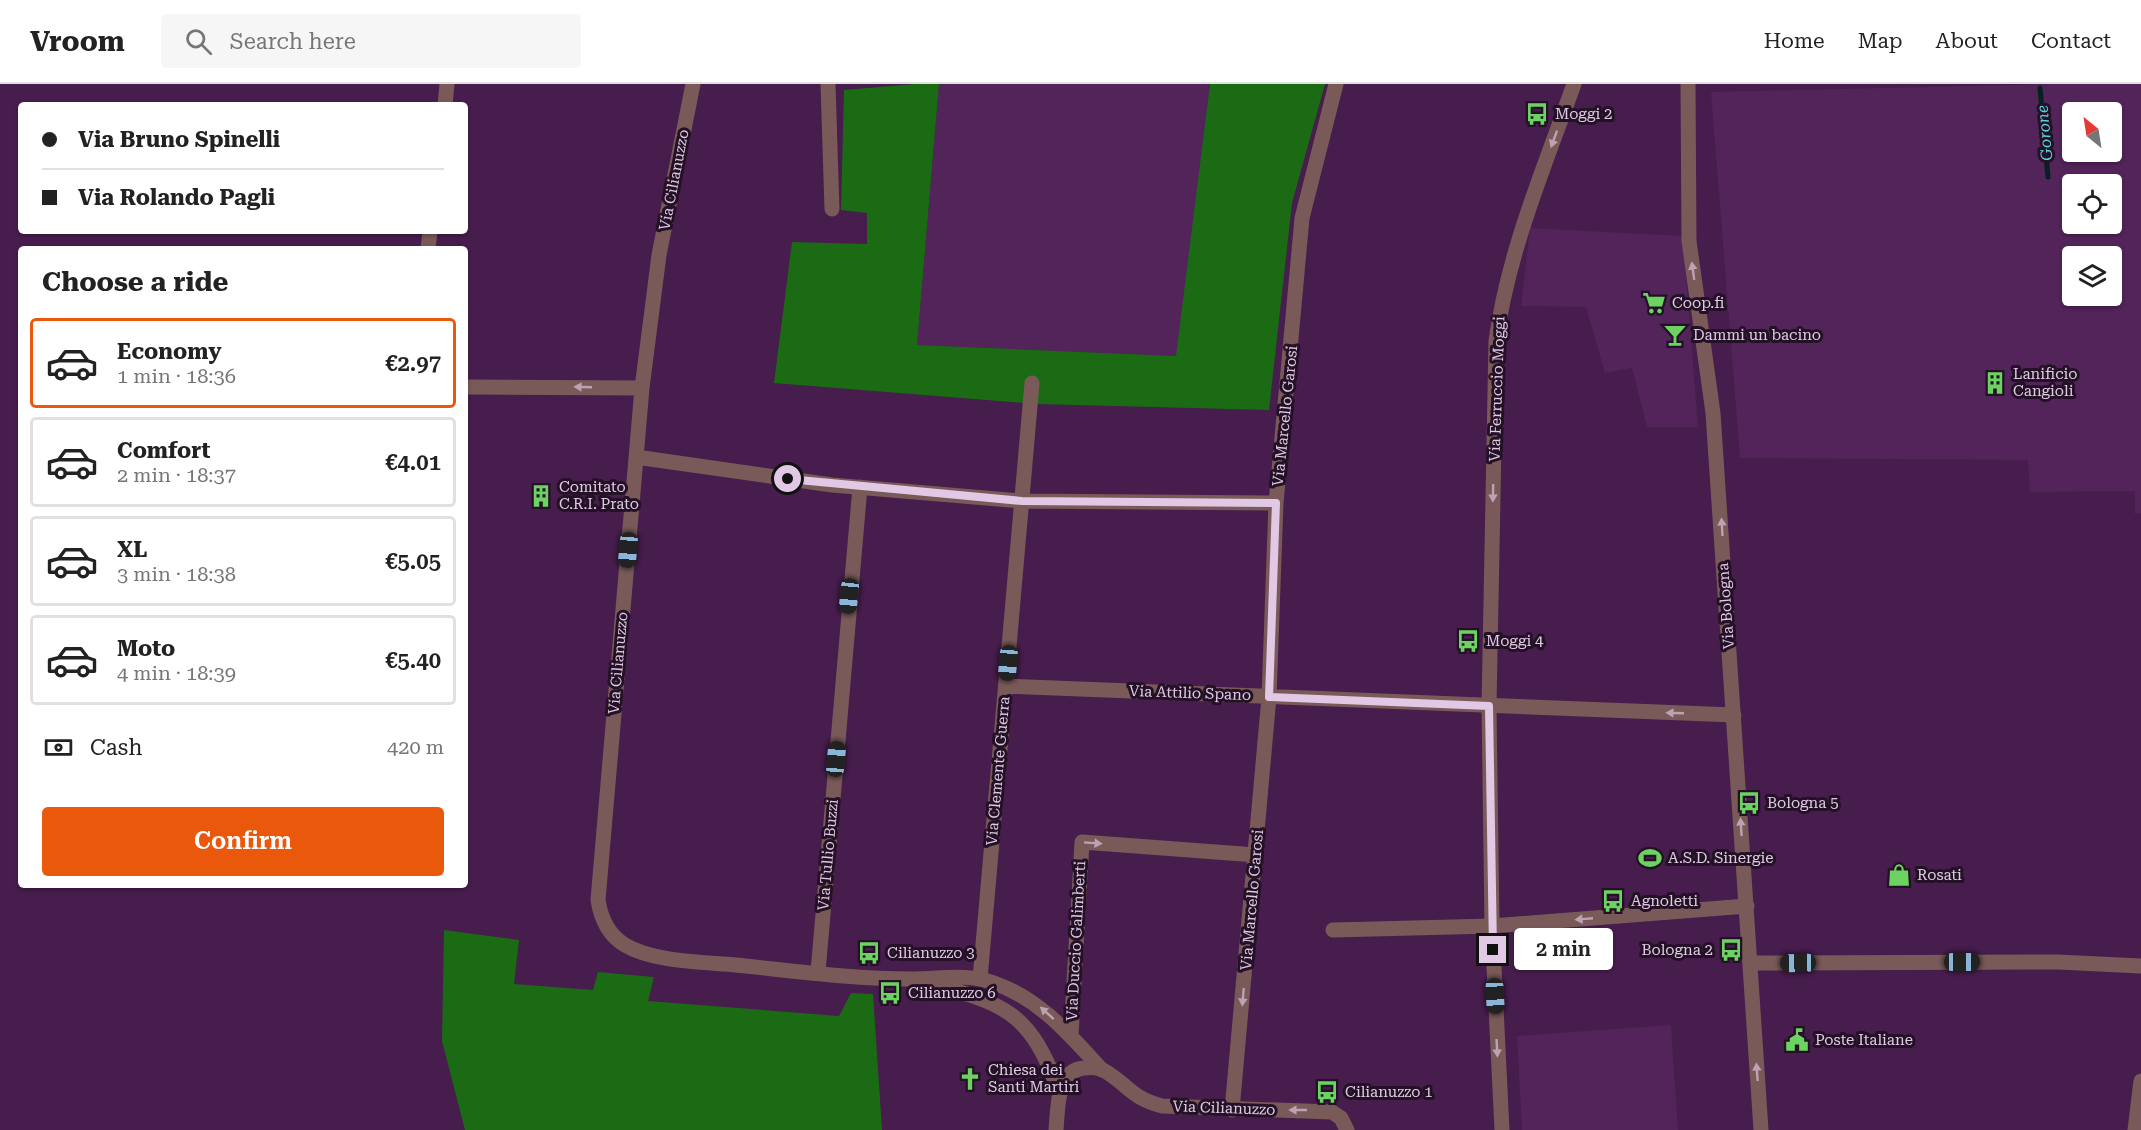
<!DOCTYPE html>
<meta charset="utf-8">
<style>
body{margin:0;font-family:"Roboto Serif",serif;background:#f6f6f6;color:#222;height:100vh;display:flex;flex-direction:column;font-size:22px;white-space:nowrap}
*{box-sizing:border-box;margin:0}
p{font-size:20px;color:#767676}
.icon{flex:none;width:33px;height:33px;fill:none;stroke:currentColor;stroke-width:2;stroke-linecap:round;stroke-linejoin:round}
.map{position:relative;flex:1;overflow:hidden}
.details{position:absolute;left:18px;top:162px;width:450px;height:642px;display:flex;flex-direction:column;background:#fff;border-radius:6px;box-shadow:0 2px 4px #0004}
.details>*{flex:none}
.hud{position:absolute;left:18px;top:18px;width:450px;height:132px;border-radius:6px;box-shadow:0 2px 4px #0004;display:grid;align-content:center;height:132px;padding:0 24px;background:#fff}
.needle{width:39px;rotate:330deg}
.controls{position:absolute;left:2062px;top:18px;display:grid;gap:12px}
.controls a{display:grid;place-items:center;width:60px;height:60px;border-radius:6px;background:#fff;box-shadow:0 2px 4px #0004;font-size:30px}
.end{position:absolute;width:27px;height:27px;margin:-14px;border:8px solid #e1c8e4;background:#111;box-shadow:0 0 0 3px #111}
.from{border-radius:50%}
.bubble{position:absolute;height:42px;border-radius:6px;background:#fff;box-shadow:0 2px 4px #0004;font-size:20px;font-weight:600;line-height:42px;text-align:center}
.car{position:absolute;width:18px;height:36px;margin:-18px -9px;border-radius:8px;box-shadow:0 0 4px 2px #0007;background:linear-gradient(#222 24%,#8ab4d8 0 40%,#222 0 76%,#8ab4d8 0 86%,#222 0)}
.hud b{display:flex;align-items:center;gap:21px;height:57px;font-size:22px}
.hud b+b{border-top:2px solid #e0e0e0}
.hud i{width:15px;height:15px;background:#222}
ul{padding:0;list-style:none}
li{display:flex;align-items:center;gap:18px;height:90px;margin:0 12px 9px;padding:0 12px;border:3px solid #e0e0e0;border-radius:6px}
li div{flex:1}
li b{display:block;font-size:22px}
li em{font-style:normal;font-weight:600}
li.current{border-color:#ea580c}
li>.icon{width:54px;height:54px;stroke-width:1.5}
h2{padding:0 24px;font-size:27px;line-height:72px}
.pay{display:flex;align-items:center;gap:15px;height:66px;padding:0 24px;font-size:22px}
.pay p{margin-inline-start:auto}
.button{display:flex;gap:12px;margin-top:auto;padding:12px 24px}
.button a{flex:1;height:69px;border-radius:6px;background:#ea580c;color:#fff;font-size:24px;font-weight:600;line-height:69px;text-align:center}
header{display:flex;align-items:center;gap:36px;box-sizing:border-box;height:84px;padding:0 30px;background:#fff;border-bottom:2px solid #e0e0e0}
header strong{font-size:28px}
nav{display:flex;gap:33px;margin-inline-start:auto;font-size:21px}
.search{width:420px;height:54px;background:#f6f6f6;display:flex;align-items:center;gap:15px;box-sizing:border-box;padding:0 21px;border-radius:6px;color:#767676;font-size:22px}
.map>svg:first-child{display:block}
</style>
<header>
<strong>Vroom</strong>
<div class="search"><svg class="icon" aria-label="search" viewBox="0 0 24 24"><circle cx="10" cy="10" r="6"/><path d="M15 15l6 6"/></svg>Search here</div>
<nav><a>Home</a><a>Map</a><a>About</a><a>Contact</a></nav>
</header>
<div class="map">
<svg width="2141" height="1046" viewBox="0 0 2141 1046">
<rect width="100%" height="100%" fill="#461d4c"/>
<path fill="#522459" fill-rule="evenodd" d="M939 0H1210L1177 272 917 261Z
M2050 0H2141V429L2135 430V407L2030 408 2028 376 1740 374 1711 8ZM2073 28H2112V68H2073ZM2112 100V140H2073V100ZM2073 172H2112V212H2073Z
M1530 144 1683 152 1698 343H1647L1632 284 1605 289 1586 223 1521 222Z
M1671 941 1678 1046H1522L1517 952Z"/>
<path fill="#1b6b14" d="M915 0H939L917 261 1176 272 1210 0H1325L1292 119 1269 326 1037 320 774 299 792 158 867 160V129L841 126 844 6Z
M444 846 519 856 514 900 593 906 598 888 654 893 648 917 839 932 851 909 873 910 882 1046H465L442 957Z"/>
<g fill="none" stroke-linecap="round" stroke-linejoin="round">
<path stroke="#072022" stroke-width="5" d="M2040 4 2048 93"/>
<path stroke="#795a58" stroke-width="15" d="M693 0 659 171 642 304 598 816C601 835 608 851 625 861 653 878 704 878 736 881 794 887 854 895 913 895 940 895 968 889 994 899 1040 915 1070 951 1102 986
M828 0 832 125
M445 21 447 0
M428 165 430 147
M465 303 642 304
M636 373 832 401 1022 417 1276 419
M1006 602 1734 631
M1333 846 1492 842
M1751 879 2058 878 2141 882
M818 888 860 403
M980 895 1032 299
M925 898C1005 920 1030 926 1060 1010
M1071 952 1082 758 1256 771
M1232 1026 1269 613 1276 419 1302 134 1336 0
M2135 1046 2141 997"/>
<path stroke="#795a58" stroke-width="15" d="M1688 0 1689 157 1713 329 1761 1046
M1492 842 1747 822
M1056 1046C1058 1025 1056 986 1084 984 1090 983 1097 983 1103 986 1127 999 1130 1014 1162 1022L1332 1028 1341 1034 1347 1046
M1502 1046 1492 842 1489 622 1496 257C1508 168 1544 84 1574 0"/>
</g>
<defs><path id="oneway-solid" d="M-6-.8H1V-3.2L6.5 0L1 3.2V.8H-6Z" transform="scale(1.5)"/></defs>
<g fill="#bda2b3">
<use href="#oneway-solid" transform="translate(1554 55) rotate(110)"/>
<use href="#oneway-solid" transform="translate(1693 187) rotate(-98)"/>
<use href="#oneway-solid" transform="translate(583 303) rotate(-178)"/>
<use href="#oneway-solid" transform="translate(1493 409) rotate(91)"/>
<use href="#oneway-solid" transform="translate(1722 443) rotate(-93)"/>
<use href="#oneway-solid" transform="translate(1675 629) rotate(-178)"/>
<use href="#oneway-solid" transform="translate(1741 743) rotate(-94)"/>
<use href="#oneway-solid" transform="translate(1093 759) rotate(4)"/>
<use href="#oneway-solid" transform="translate(1584 835) rotate(175)"/>
<use href="#oneway-solid" transform="translate(1243 913) rotate(95)"/>
<use href="#oneway-solid" transform="translate(1047 929) rotate(-138)"/>
<use href="#oneway-solid" transform="translate(1497 964) rotate(87)"/>
<use href="#oneway-solid" transform="translate(1757 988) rotate(-94)"/>
<use href="#oneway-solid" transform="translate(1298 1026) rotate(-180)"/>
</g>
<g fill="none" stroke-linecap="round" stroke-linejoin="round">
<path stroke="#e1c8e4" stroke-width="8" d="M788 395 1022 417 1276 419 1269 613 1489 622 1493 866"/>
</g>
<defs>
<g id="bus-bare" transform="scale(1.8)"><path d="M-5-6H5V4H4V6H2V4H-2V6H-4V4H-5ZM-3.5-4V0h7V-4ZM-3.5 1.2v1.5H-2V1.2ZM2 1.2v1.5H3.5V1.2Z" fill="#6cd362" stroke="#231125" stroke-width="2.5" paint-order="stroke"/></g>
<g id="supermarket-bare" transform="scale(1.8)"><path d="M-6-5.5h2.5l.6 2H6L4.5 2H-2.5L-4.4-4H-6ZM-1.5 3.2a1.3 1.3 0 1 0 .1 0ZM3 3.2a1.3 1.3 0 1 0 .1 0Z" fill="#6cd362" stroke="#231125" stroke-width="2.5" paint-order="stroke"/></g>
<g id="bar-bare" transform="scale(1.8)"><path d="M-6-5H6L.8 .8V4.5H3.5V6h-7V4.5H-.8V.8Z" fill="#6cd362" stroke="#231125" stroke-width="2.5" paint-order="stroke"/></g>
<g id="building-bare" transform="scale(1.8)"><path d="M-4-6H4V6H1V3H-1V6H-4ZM-2.5-4.3h1.7v1.8h-1.7ZM.8-4.3h1.7v1.8H.8ZM-2.5-1h1.7V.8h-1.7ZM.8-1h1.7V.8H.8Z" fill="#6cd362" stroke="#231125" stroke-width="2.5" paint-order="stroke"/></g>
<g id="stadium-bare" transform="scale(1.8)"><path d="M0-5a6.5 5 0 1 0 0 10a6.5 5 0 1 0 0-10ZM-3.5-1.8h7v3.6h-7Z" fill="#6cd362" stroke="#231125" stroke-width="2.5" paint-order="stroke"/></g>
<g id="shop-bare" transform="scale(1.8)"><path d="M-5-2.5h2.3a2.7 3.5 0 0 1 5.4 0H5L5.5 6h-11ZM-1.5-2.5h3a1.5 2.3 0 0 0-3 0Z" fill="#6cd362" stroke="#231125" stroke-width="2.5" paint-order="stroke"/></g>
<g id="civic-bare" transform="scale(1.8)"><path d="M-.6-6.5H3V-4.5H.6V-3L4-1V1h2V6H-6V1h2V-1L-.6-3ZM-1.2 2.5V6h2.4V2.5Z" fill="#6cd362" stroke="#231125" stroke-width="2.5" paint-order="stroke"/></g>
<g id="church-bare" transform="scale(1.8)"><path d="M-1.2-6h2.4v3.5h3.3v2.4h-3.3V6h-2.4V-.1h-3.3v-2.4h3.3Z" fill="#6cd362" stroke="#231125" stroke-width="2.5" paint-order="stroke"/></g>
</defs>
<g fill-rule="evenodd">
<use href="#bus-bare" x="1537" y="30"/>
<use href="#supermarket-bare" x="1654" y="219"/>
<use href="#bar-bare" x="1675" y="251"/>
<use href="#building-bare" x="1995" y="299"/>
<use href="#building-bare" x="541" y="412"/>
<use href="#bus-bare" x="1468" y="557"/>
<use href="#bus-bare" x="1749" y="719"/>
<use href="#stadium-bare" x="1650" y="774"/>
<use href="#shop-bare" x="1899" y="791"/>
<use href="#bus-bare" x="1613" y="817"/>
<use href="#bus-bare" x="1731" y="866"/>
<use href="#bus-bare" x="869" y="869"/>
<use href="#bus-bare" x="890" y="909"/>
<use href="#civic-bare" x="1797" y="956"/>
<use href="#church-bare" x="970" y="995"/>
<use href="#bus-bare" x="1327" y="1008"/>
</g>
<g text-anchor="middle" stroke-width="6" stroke-linejoin="round" paint-order="stroke">
<g font-size="15" fill="#e1c8e4" stroke="#231125" text-anchor="start">
<text x="1555" y="35">Moggi 2</text>
<text x="1672" y="224">Coop.fi</text>
<text x="1693" y="256">Dammi un bacino</text>
<text x="2013" y="295">Lanificio<tspan x="2013" dy="17">Cangioli</tspan></text>
<text x="559" y="408">Comitato<tspan x="559" dy="17">C.R.I. Prato</tspan></text>
<text x="1486" y="562">Moggi 4</text>
<text x="1767" y="724">Bologna 5</text>
<text x="1668" y="779">A.S.D. Sinergie</text>
<text x="1917" y="796">Rosati</text>
<text x="1631" y="822">Agnoletti</text>
<text x="1713" y="871" text-anchor="end">Bologna 2</text>
<text x="887" y="874">Cilianuzzo 3</text>
<text x="908" y="914">Cilianuzzo 6</text>
<text x="1815" y="961">Poste Italiane</text>
<text x="988" y="991">Chiesa dei<tspan x="988" dy="17">Santi Martiri</tspan></text>
<text x="1345" y="1013">Cilianuzzo 1</text>
</g>
<g font-size="15" fill="#e1c8e4" stroke="#231125">
<text transform="translate(674 96) rotate(-79)" y="5">Via Cilianuzzo</text>
<text transform="translate(1497 305) rotate(-88)" y="5">Via Ferruccio Moggi</text>
<text transform="translate(1285 332) rotate(-84)" y="5">Via Marcello Garosi</text>
<text transform="translate(1726 522) rotate(-94)" y="5">Via Bologna</text>
<text transform="translate(618 579) rotate(-85)" y="5">Via Cilianuzzo</text>
<text transform="translate(1190 609) rotate(2)" y="5">Via Attilio Spano</text>
<text transform="translate(998 687) rotate(-85)" y="5">Via Clemente Guerra</text>
<text transform="translate(828 771) rotate(-85)" y="5">Via Tullio Buzzi</text>
<text transform="translate(1252 816) rotate(-85)" y="5">Via Marcello Garosi</text>
<text transform="translate(1076 857) rotate(-87)" y="5">Via Duccio Galimberti</text>
<text transform="translate(1224 1024) rotate(2)" y="5">Via Cilianuzzo</text>
</g>
<g font-size="16" font-style="italic" fill="#56d5de" stroke="#231125">
<text transform="translate(2044 49) rotate(-95)" y="6">Gorone</text>
</g>
</g>
</svg>
<div class="controls">
<a><svg class="needle" viewBox="-14 -14 28 28"><path d="M0-13l5 13h-10z" fill="#e53935"/><path d="M0 13l5-13h-10z" fill="#767676"/></svg></a>
<a><svg class="icon" aria-label="locate" viewBox="0 0 24 24"><circle cx="12" cy="12" r="6"/><path d="M12 2v4M12 18v4M2 12h4M18 12h4"/></svg></a>
<a><svg class="icon" aria-label="layers" viewBox="0 0 24 24"><path d="M12 4l9 5-9 5-9-5zM3 14l9 5 9-5"/></svg></a>
</div>
<i class="end from" style="left:788px;top:395px"></i>
<i class="end" style="left:1493px;top:866px"></i>
<div class="bubble" style="left:1514px;top:844px;width:99px">2 min</div>
<i class="car" style="left:628px;top:466px;rotate:185deg"></i>
<i class="car" style="left:849px;top:512px;rotate:186deg"></i>
<i class="car" style="left:1008px;top:579px;rotate:185deg"></i>
<i class="car" style="left:836px;top:675px;rotate:5deg"></i>
<i class="car" style="left:1962px;top:878px;rotate:90deg"></i>
<i class="car" style="left:1798px;top:879px;rotate:269deg"></i>
<i class="car" style="left:1495px;top:912px;rotate:177deg"></i>
<div class="hud">
<b><i class="from"></i>Via Bruno Spinelli</b>
<b><i></i>Via Rolando Pagli</b>
</div>
<section class="details">
<h2>Choose a ride</h2>
<ul>
<li class="current"><svg class="icon" aria-label="car" viewBox="0 0 24 24"><path d="M5 17H2v-5l4-1 3-4h7l3 4 3 1v5h-3M9 17h6M6 11h13"/><circle cx="7" cy="17" r="2"/><circle cx="17" cy="17" r="2"/></svg><div><b>Economy</b><p>1 min · 18:36</p></div><em>€2.97</em></li>
<li><svg class="icon" aria-label="car" viewBox="0 0 24 24"><path d="M5 17H2v-5l4-1 3-4h7l3 4 3 1v5h-3M9 17h6M6 11h13"/><circle cx="7" cy="17" r="2"/><circle cx="17" cy="17" r="2"/></svg><div><b>Comfort</b><p>2 min · 18:37</p></div><em>€4.01</em></li>
<li><svg class="icon" aria-label="car" viewBox="0 0 24 24"><path d="M5 17H2v-5l4-1 3-4h7l3 4 3 1v5h-3M9 17h6M6 11h13"/><circle cx="7" cy="17" r="2"/><circle cx="17" cy="17" r="2"/></svg><div><b>XL</b><p>3 min · 18:38</p></div><em>€5.05</em></li>
<li><svg class="icon" aria-label="car" viewBox="0 0 24 24"><path d="M5 17H2v-5l4-1 3-4h7l3 4 3 1v5h-3M9 17h6M6 11h13"/><circle cx="7" cy="17" r="2"/><circle cx="17" cy="17" r="2"/></svg><div><b>Moto</b><p>4 min · 18:39</p></div><em>€5.40</em></li>
</ul>
<div class="pay"><svg class="icon" aria-label="cash" viewBox="0 0 24 24"><path d="M3 7h18v10H3z"/><circle cx="12" cy="12" r="2"/></svg>Cash<p>420 m</p></div>
<div class="button"><a>Confirm</a></div>
</section>
</div>
